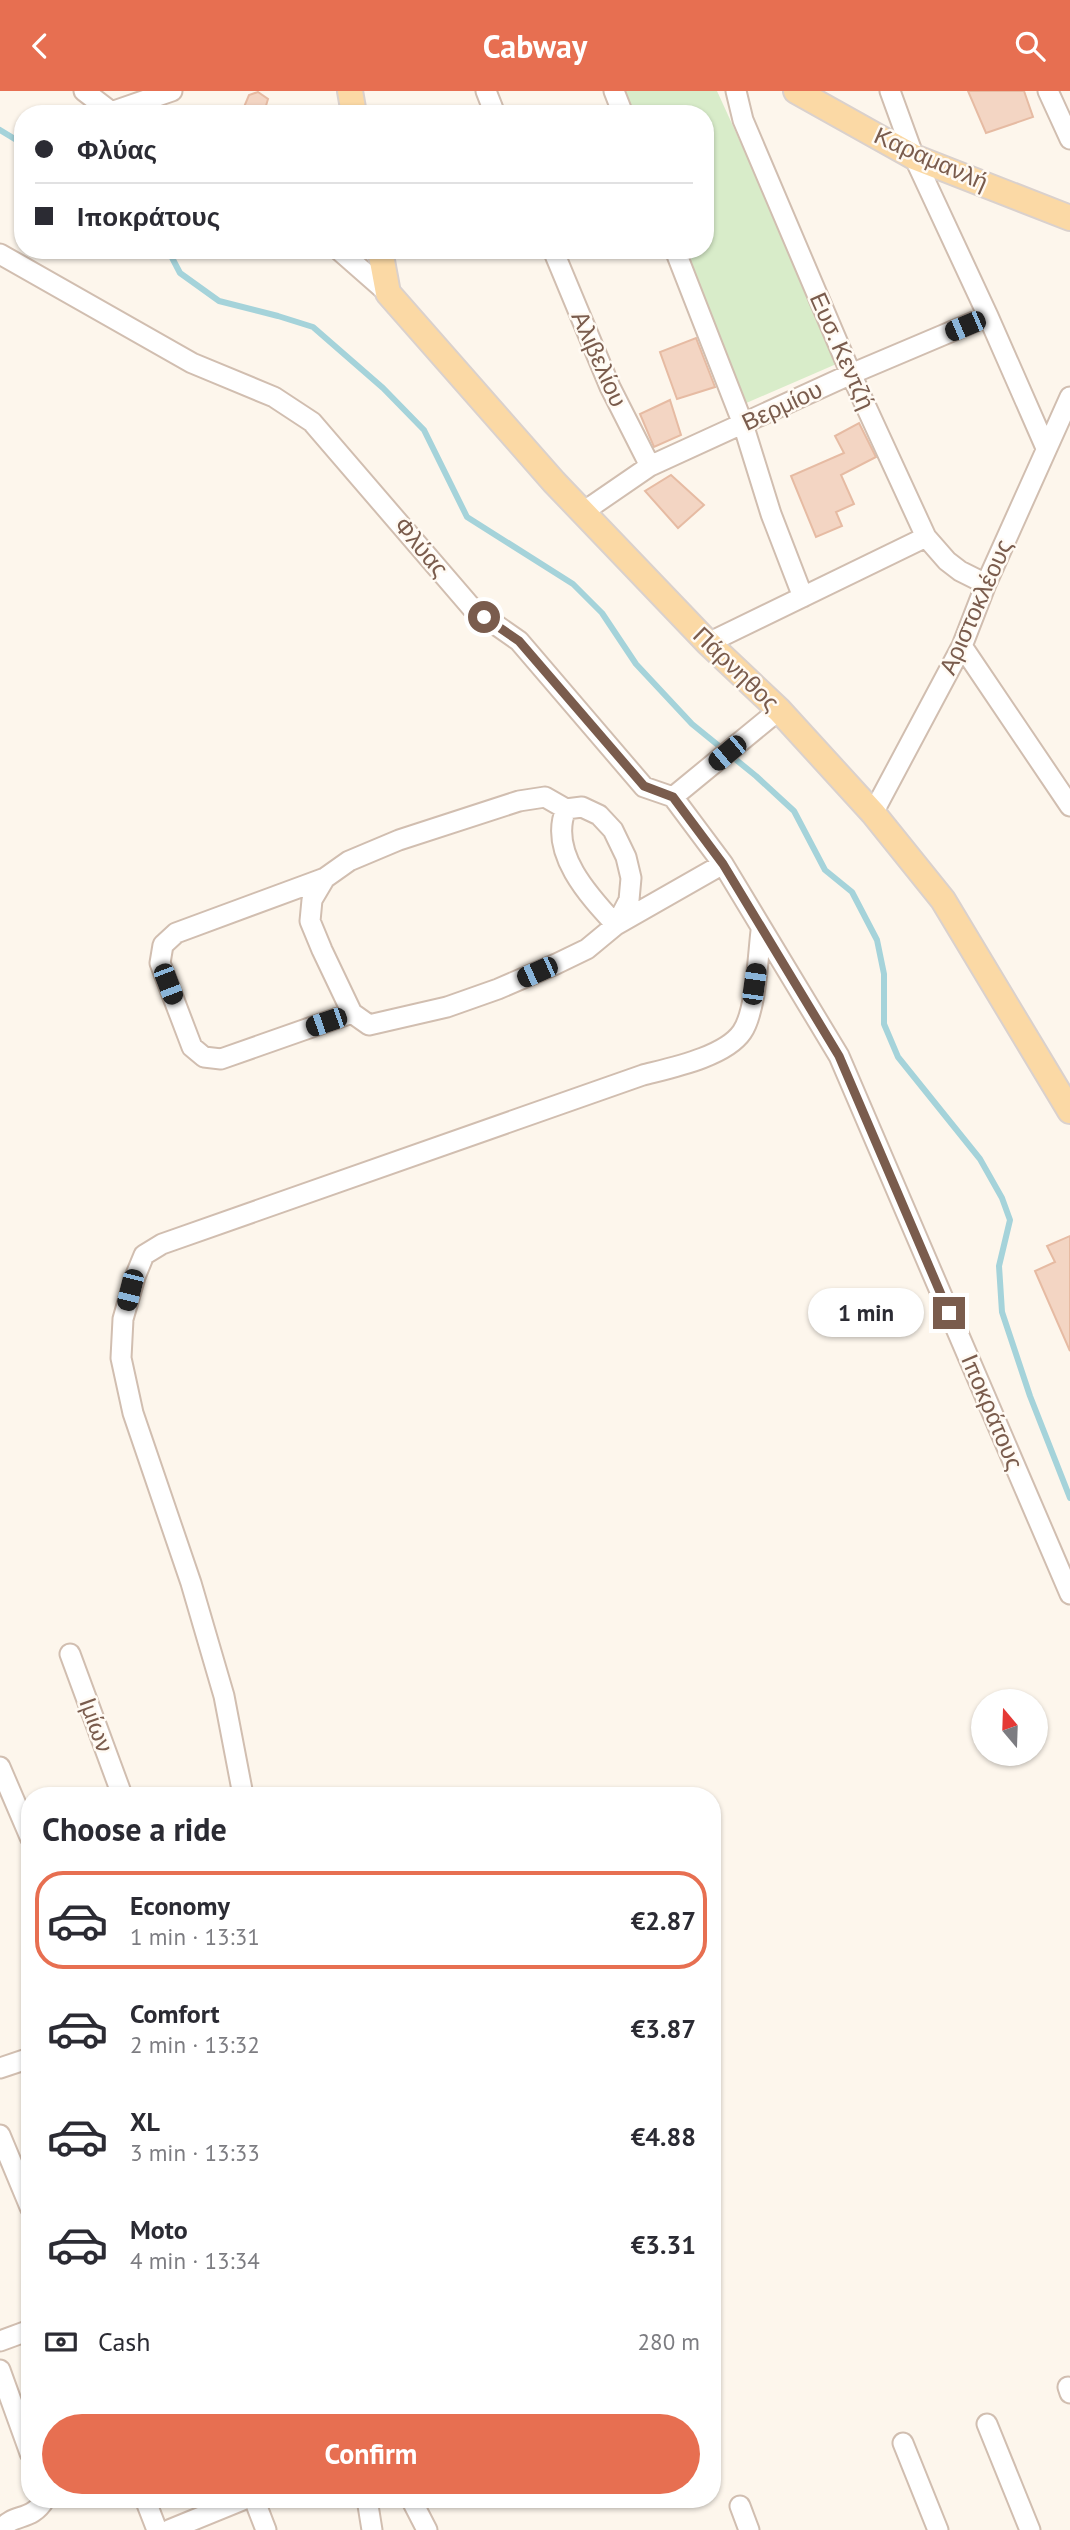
<!DOCTYPE html>
<meta charset="utf-8">
<style>
body{margin:0;font-family:"PT Sans",sans-serif;background:#f2f2f3;color:#2b2b33;height:100vh;display:flex;flex-direction:column;font-size:26px;white-space:nowrap}
*{box-sizing:border-box;margin:0}
p{font-size:23px;color:#7c7c81}
.icon{flex:none;width:38px;height:38px;fill:none;stroke:currentColor;stroke-width:2;stroke-linecap:round;stroke-linejoin:round}
.map{position:relative;flex:1;overflow:hidden}
.sheet{position:absolute;left:21px;top:1696px;width:700px;height:721px;display:flex;flex-direction:column;background:#fff;border-radius:28px;box-shadow:0 2px 5px #0004}
.sheet>*{flex:none}
.banner{position:absolute;left:14px;top:14px;width:700px;height:154px;border-radius:28px;box-shadow:0 2px 5px #0004;display:grid;align-content:center;height:154px;padding:0 21px;background:#fff}
.needle{width:46px;rotate:341deg}
.fabs{position:absolute;left:971px;top:1598px;display:grid;gap:14px}
.fabs a{display:grid;place-items:center;width:77px;height:77px;border-radius:50%;background:#fff;box-shadow:0 2px 5px #0004;font-size:35px}
.end{position:absolute;width:32px;height:32px;margin:-16px;border:9px solid #7a5c4d;background:#fff;box-shadow:0 0 0 4px #fff}
.from{border-radius:50%}
.bubble{position:absolute;height:49px;border-radius:24px;background:#fff;box-shadow:0 2px 5px #0004;font-size:23px;font-weight:700;line-height:49px;text-align:center}
.car{position:absolute;width:21px;height:42px;margin:-21px -10px;border-radius:9px;box-shadow:0 0 5px 2px #0007;background:linear-gradient(#222 24%,#8ab4d8 0 40%,#222 0 76%,#8ab4d8 0 86%,#222 0)}
.banner b{display:flex;align-items:center;gap:24px;height:66px;font-size:26px}
.banner b+b{border-top:2px solid #e1e1e2}
.banner i{width:18px;height:18px;background:#2b2b33}
ul{padding:0;list-style:none}
li{display:flex;align-items:center;gap:21px;height:98px;margin:0 14px 10px;padding:0 7px;border:4px solid transparent;border-radius:28px}
li div{flex:1}
li b{display:block;font-size:26px}
li em{font-style:normal;font-weight:700}
li.current{border-color:#e76f51}
li>.icon{width:63px;height:63px;stroke-width:1.5}
h2{padding:0 21px;font-size:32px;line-height:84px}
.pay{display:flex;align-items:center;gap:18px;height:77px;padding:0 21px;font-size:26px}
.pay p{margin-inline-start:auto}
.action{display:flex;gap:14px;margin-top:auto;padding:14px 21px}
.action a{flex:1;height:80px;border-radius:42px;background:#e76f51;color:#fff;font-size:28px;font-weight:700;line-height:80px;text-align:center}
header{display:flex;justify-content:space-between;align-items:center;height:91px;padding:0 21px;background:#e76f51;color:#fff;font-size:32px;font-weight:700}
.map>svg:first-child{display:block}
</style>
<header><svg class="icon" aria-label="back" viewBox="0 0 24 24"><path d="M15 5l-7 7 7 7"/></svg>Cabway<svg class="icon" aria-label="search" viewBox="0 0 24 24"><circle cx="10" cy="10" r="6"/><path d="M15 15l6 6"/></svg></header>
<div class="map">
<svg width="1070" height="2439" viewBox="0 0 1070 2439">
<rect width="100%" height="100%" fill="#fdf6ec"/>
<path fill="#d8ecc9" d="M624 0H717L841 271 744 313 685 159H705V23H633Z"/>
<g fill="none" stroke-linecap="round" stroke-linejoin="round">
<path stroke="#a5d3da" stroke-width="6" d="M0 39 23 53
M168 159 180 182 219 210 278 225 313 236 383 297 424 339 467 426 573 493 602 522 636 573 692 633 756 685 794 720 825 779 852 801 877 849 884 883V933L898 966 980 1068 1002 1107 1010 1129 999 1175 1002 1221 1030 1305 1070 1407"/>
</g>
<path fill="#f3d5c3" stroke="#e6bba3" stroke-width="2" d="M968 0H1024L1033 26 986 42Z
M258 1 268 8 265 18 253 23 244 16 249 4Z
M696 247 715 296 677 308 660 261Z
M670 309 681 344 654 356 640 323Z
M859 332 876 366 841 384 854 413 836 421 842 435 816 446 791 385 844 362 835 345Z
M671 384 704 414 678 437 645 400Z
M1070 1145V1260L1035 1180 1055 1171 1047 1155Z"/>
<g fill="none" stroke-linecap="round" stroke-linejoin="round">
<g stroke="#d1beb0" stroke-width="23">
<path id="minor" d="M84 0 114 23
M486 0 495 23
M614 0 623 23
M736 0 743 29 851 283 926 446 947 470 960 480 986 493
M890 0 914 66 988 225 1046 357
M1048 0 1070 48
M111 21 172 0
M339 159 388 202
M553 159 610 296 650 375
M675 159 743 333 771 423 803 506
M0 163 192 272 274 306 312 331 472 517 519 550 644 696 673 706 723 773 839 965 1070 1503
M583 421 650 375 851 283 988 225
M708 552 926 446
M962 555 1070 715
M673 706 779 619
M566 718C548 761 589 805 616 834
M873 722 962 555 986 493 1070 306
M325 787 176 842 163 854 160 872 192 956 204 966 221 968 352 922
M616 834 629 809 631 787 626 766 613 739 599 724 582 716 566 718 545 706 519 710 399 749 349 770 325 787 312 809 310 830 322 859 352 922 369 934 447 916 498 898 556 873 587 858 616 834 723 773
M70 1563 122 1704
M0 1676 30 1746
M243 1704 224 1605 191 1492 133 1322 121 1267 123 1228 135 1186 144 1164 162 1153 643 984C670 977 725 966 742 941 756 921 758 865 761 840
M0 1977 30 1967
M0 2044 30 2116
M0 2250 30 2239
M0 2279 30 2362
M1068 2296 1070 2302
M987 2333 1030 2439
M903 2352 938 2439
M145 2408 157 2439
M254 2408 266 2439
M367 2408 372 2439
M411 2408 427 2439
M740 2415 749 2439
M1 2439C13 2421 31 2432 45 2408
M169 2439 245 2408"/>
</g>
<g stroke="#dad1cd" stroke-width="28">
<path id="major" d="M350 0 354 23
M796 0 914 66 1070 127
M380 159 388 202 554 391 708 552 779 619 873 722 943 809 1070 1020"/>
</g>
<use href="#minor" stroke="#fff" stroke-width="19"/>
<use href="#major" stroke="#fbd9a5" stroke-width="24"/>
</g>
<g fill="none" stroke-linecap="round" stroke-linejoin="round">
<path stroke="#7a5c4d" stroke-width="9" d="M484 526 519 550 644 695 673 706 723 773 839 965 949 1222"/>
</g>
<g text-anchor="middle" stroke-width="5" stroke-linejoin="round" paint-order="stroke">
<g font-size="24" fill="#7a5c4d" stroke="#fffaf3">
<text transform="translate(931 68) rotate(24)" y="8">Καραμανλή</text>
<text transform="translate(842 260) rotate(66)" y="8">Ευσ. Κεντζή</text>
<text transform="translate(599 268) rotate(66)" y="8">Αλιβελίου</text>
<text transform="translate(782 315) rotate(-25)" y="8">Βερμίου</text>
<text transform="translate(421 456) rotate(50)" y="8">Φλύας</text>
<text transform="translate(976 516) rotate(-66)" y="8">Αριστοκλέους</text>
<text transform="translate(736 578) rotate(44)" y="8">Πάρνηθος</text>
<text transform="translate(992 1321) rotate(67)" y="8">Ιποκράτους</text>
<text transform="translate(96 1634) rotate(70)" y="8">Ιμίων</text>
</g>
</g>
</svg>
<div class="fabs">
<a><svg class="needle" viewBox="-14 -14 28 28"><path d="M0-13l5 13h-10z" fill="#e53935"/><path d="M0 13l5-13h-10z" fill="#7c7c81"/></svg></a>
</div>
<i class="end from" style="left:484px;top:526px"></i>
<i class="end" style="left:949px;top:1222px"></i>
<div class="bubble" style="left:808px;top:1197px;width:116px">1 min</div>
<i class="car" style="left:965px;top:235px;rotate:247deg"></i>
<i class="car" style="left:727px;top:662px;rotate:230deg"></i>
<i class="car" style="left:537px;top:881px;rotate:246deg"></i>
<i class="car" style="left:168px;top:893px;rotate:159deg"></i>
<i class="car" style="left:754px;top:893px;rotate:8deg"></i>
<i class="car" style="left:326px;top:931px;rotate:251deg"></i>
<i class="car" style="left:130px;top:1199px;rotate:194deg"></i>
<div class="banner">
<b><i class="from"></i>Φλύας</b>
<b><i></i>Ιποκράτους</b>
</div>
<section class="sheet">
<h2>Choose a ride</h2>
<ul>
<li class="current"><svg class="icon" aria-label="car" viewBox="0 0 24 24"><path d="M5 17H2v-5l4-1 3-4h7l3 4 3 1v5h-3M9 17h6M6 11h13"/><circle cx="7" cy="17" r="2"/><circle cx="17" cy="17" r="2"/></svg><div><b>Economy</b><p>1 min · 13:31</p></div><em>€2.87</em></li>
<li><svg class="icon" aria-label="car" viewBox="0 0 24 24"><path d="M5 17H2v-5l4-1 3-4h7l3 4 3 1v5h-3M9 17h6M6 11h13"/><circle cx="7" cy="17" r="2"/><circle cx="17" cy="17" r="2"/></svg><div><b>Comfort</b><p>2 min · 13:32</p></div><em>€3.87</em></li>
<li><svg class="icon" aria-label="car" viewBox="0 0 24 24"><path d="M5 17H2v-5l4-1 3-4h7l3 4 3 1v5h-3M9 17h6M6 11h13"/><circle cx="7" cy="17" r="2"/><circle cx="17" cy="17" r="2"/></svg><div><b>XL</b><p>3 min · 13:33</p></div><em>€4.88</em></li>
<li><svg class="icon" aria-label="car" viewBox="0 0 24 24"><path d="M5 17H2v-5l4-1 3-4h7l3 4 3 1v5h-3M9 17h6M6 11h13"/><circle cx="7" cy="17" r="2"/><circle cx="17" cy="17" r="2"/></svg><div><b>Moto</b><p>4 min · 13:34</p></div><em>€3.31</em></li>
</ul>
<div class="pay"><svg class="icon" aria-label="cash" viewBox="0 0 24 24"><path d="M3 7h18v10H3z"/><circle cx="12" cy="12" r="2"/></svg>Cash<p>280 m</p></div>
<div class="action"><a>Confirm</a></div>
</section>
</div>
